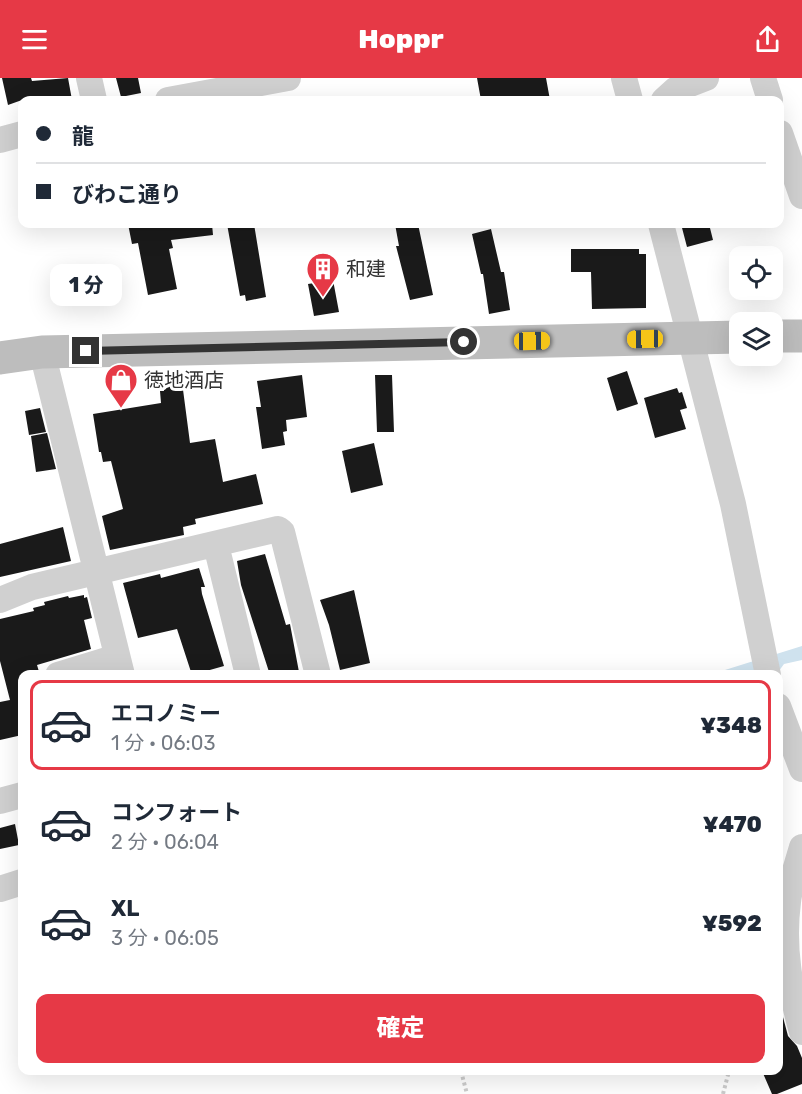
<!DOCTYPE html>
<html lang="ja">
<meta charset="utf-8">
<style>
body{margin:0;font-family:Rubik,"Noto Sans JP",sans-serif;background:#f6f6f7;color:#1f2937;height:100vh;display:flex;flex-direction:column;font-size:22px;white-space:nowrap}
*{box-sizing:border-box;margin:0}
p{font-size:20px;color:#747a83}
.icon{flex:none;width:33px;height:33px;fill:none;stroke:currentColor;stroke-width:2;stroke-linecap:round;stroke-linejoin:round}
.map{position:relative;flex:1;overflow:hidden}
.details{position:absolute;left:18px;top:592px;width:765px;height:405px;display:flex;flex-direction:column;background:#fff;border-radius:12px;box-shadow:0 6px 24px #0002}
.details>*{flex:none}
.banner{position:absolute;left:18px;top:18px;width:766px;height:132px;border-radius:12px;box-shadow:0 6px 24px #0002;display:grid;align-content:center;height:132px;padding:0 18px;background:#fff}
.fabs{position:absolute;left:729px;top:168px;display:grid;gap:12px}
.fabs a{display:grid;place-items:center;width:54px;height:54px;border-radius:12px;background:#fff;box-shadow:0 6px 24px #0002;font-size:30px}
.end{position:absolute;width:27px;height:27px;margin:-14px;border:8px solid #333;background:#fff;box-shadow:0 0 0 3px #fff}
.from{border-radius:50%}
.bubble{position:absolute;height:42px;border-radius:12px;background:#fff;box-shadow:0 6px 24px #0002;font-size:20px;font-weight:800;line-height:42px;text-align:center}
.car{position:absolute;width:18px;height:36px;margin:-18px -9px;border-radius:8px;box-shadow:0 0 4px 2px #0007;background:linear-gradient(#f5c518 24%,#345 0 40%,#f5c518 0 76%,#345 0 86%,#f5c518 0)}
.banner b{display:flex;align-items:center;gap:21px;height:57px;font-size:22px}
.banner b+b{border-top:2px solid #e0e1e3}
.banner i{width:15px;height:15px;background:#1f2937}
ul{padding:10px 0 0;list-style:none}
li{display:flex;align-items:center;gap:18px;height:90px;margin:0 12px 9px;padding:0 6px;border:3px solid transparent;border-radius:12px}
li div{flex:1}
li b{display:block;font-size:22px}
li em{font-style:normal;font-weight:800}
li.active{border-color:#e63946}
li>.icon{width:54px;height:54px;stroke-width:1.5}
.action{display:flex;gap:12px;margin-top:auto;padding:12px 18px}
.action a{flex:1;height:69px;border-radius:12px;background:#e63946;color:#fff;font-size:24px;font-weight:800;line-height:69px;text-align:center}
header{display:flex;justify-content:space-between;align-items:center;height:78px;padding:0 18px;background:#e63946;color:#fff;font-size:27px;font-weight:800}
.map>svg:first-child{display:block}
</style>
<header><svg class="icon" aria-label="menu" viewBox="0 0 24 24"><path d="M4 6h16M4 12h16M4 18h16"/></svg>Hoppr<svg class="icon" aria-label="share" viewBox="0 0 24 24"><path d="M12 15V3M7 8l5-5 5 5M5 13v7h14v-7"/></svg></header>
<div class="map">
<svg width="802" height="1016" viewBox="0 0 802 1016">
<rect width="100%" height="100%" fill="#fff"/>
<path fill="#cfe2ee" d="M802 568V582L784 586 776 597H709Z"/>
<path fill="#1a1a1a" d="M2 0H31L32 3 68 0 72 22H22L8 27Z
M116 0H138L141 15 121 19Z
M477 0H546L550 22H481Z
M128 146H212L213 157 171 162 173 170 169 171 177 211 148 217 138 165 132 166Z
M227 146H254L266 219 246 223 245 217 240 218Z
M395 146H418L433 217 410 222 396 168H399Z
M681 146H709L713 162 687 169Z
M491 151 501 194H504L510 232 489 236 483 196H481L472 156Z
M571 171H639V176H646V230L592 231 591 194H571Z
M333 202 339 234 314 238 308 206Z
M627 293 638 326 617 333 607 300Z
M302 297 307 339 286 342 287 353 283 354 285 367 262 371 256 329H261L257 303Z
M375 297H392L394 354H377Z
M182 304 190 365 215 361 223 404 256 396 263 426 195 441 196 446 183 449 184 457 110 472 102 438 123 431 111 383 103 384 101 374H99L93 336 161 325 160 313H164L163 306Z
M677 310 679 315 682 314 687 330 680 332 686 351 655 360 644 320Z
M40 330 46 354 29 357 25 333Z
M47 355 56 391 36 394 31 358Z
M374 365 383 407 351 415 342 373Z
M63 449 71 483 0 499V466Z
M265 476 286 547 290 546 299 594H295L296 597H270L241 507 237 483Z
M199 490 205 509H201L202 516 224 588 192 597 177 551 138 560 123 505 160 496 161 500Z
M354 512 370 585 340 592 329 547 320 522Z
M84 517V520L87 519 92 540 84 542 91 571 37 587 40 597H22V657L0 662V624L10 622 0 583V541L34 533 33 530 45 527 44 524 68 518 69 520Z
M15 746 19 767 0 771V750Z
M779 924 788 958 797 968 802 980V1006L777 1016H772L762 993H778Z"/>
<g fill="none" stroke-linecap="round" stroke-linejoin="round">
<path stroke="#cdcdcd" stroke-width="4" stroke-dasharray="3 3" stroke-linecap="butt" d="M461 993 467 1016
M723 1016 729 993"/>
<path stroke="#d0d0d0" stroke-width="26" d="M89 0 94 22
M624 0 630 22
M763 0 770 22
M168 22 288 0
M664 22 675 12 706 0
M780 55 802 118
M0 62 22 56
M661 146 733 426 768 597
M42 274 122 597
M216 467 248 597
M0 522 32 509 278 451 282 454 318 597
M58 597 117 579
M778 628 802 691
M0 723 22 717
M802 769C797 787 790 806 788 824 782 869 790 911 802 954
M0 811 22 804"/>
<path stroke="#bdbdbd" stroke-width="33" d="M772 258H802
M0 280 42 274 740 259"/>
</g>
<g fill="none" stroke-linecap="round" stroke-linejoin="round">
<path stroke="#333" stroke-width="8" d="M86 273 464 264"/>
</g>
<defs>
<g id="building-pin" transform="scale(1.725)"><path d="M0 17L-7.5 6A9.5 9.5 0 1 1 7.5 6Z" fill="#e63946" stroke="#fff"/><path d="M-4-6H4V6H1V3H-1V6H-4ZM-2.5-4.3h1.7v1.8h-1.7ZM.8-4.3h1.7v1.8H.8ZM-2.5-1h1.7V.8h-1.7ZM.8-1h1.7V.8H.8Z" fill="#fff"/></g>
<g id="shop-pin" transform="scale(1.725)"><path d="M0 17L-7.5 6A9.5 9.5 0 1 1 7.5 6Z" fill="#e63946" stroke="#fff"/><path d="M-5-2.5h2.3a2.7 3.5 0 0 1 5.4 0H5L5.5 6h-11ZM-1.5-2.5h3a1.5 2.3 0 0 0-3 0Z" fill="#fff"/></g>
</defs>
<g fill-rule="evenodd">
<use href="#building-pin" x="323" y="191"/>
<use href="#shop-pin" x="121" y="302"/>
</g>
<g text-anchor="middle" stroke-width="6" stroke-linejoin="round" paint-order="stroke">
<g font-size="20" fill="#333" stroke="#fff" text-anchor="start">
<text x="346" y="198">和建</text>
<text x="144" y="309">徳地酒店</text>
</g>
</g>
</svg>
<div class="fabs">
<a><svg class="icon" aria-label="locate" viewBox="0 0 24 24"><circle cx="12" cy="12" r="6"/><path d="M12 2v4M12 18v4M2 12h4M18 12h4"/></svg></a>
<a><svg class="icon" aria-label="layers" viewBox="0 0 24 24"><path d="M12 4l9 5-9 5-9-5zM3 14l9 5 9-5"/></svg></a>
</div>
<i class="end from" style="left:464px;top:264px"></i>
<i class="end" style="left:86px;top:273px"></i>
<div class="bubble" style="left:50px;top:186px;width:72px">1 分</div>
<i class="car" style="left:645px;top:261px;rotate:269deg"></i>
<i class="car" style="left:532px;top:263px;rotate:89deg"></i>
<div class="banner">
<b><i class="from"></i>龍</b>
<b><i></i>びわこ通り</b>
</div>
<section class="details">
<ul>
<li class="active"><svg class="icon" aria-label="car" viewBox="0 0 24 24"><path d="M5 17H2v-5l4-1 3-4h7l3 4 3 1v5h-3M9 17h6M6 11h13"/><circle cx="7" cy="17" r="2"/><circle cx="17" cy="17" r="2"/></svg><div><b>エコノミー</b><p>1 分 · 06:03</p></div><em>¥348</em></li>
<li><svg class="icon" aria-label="car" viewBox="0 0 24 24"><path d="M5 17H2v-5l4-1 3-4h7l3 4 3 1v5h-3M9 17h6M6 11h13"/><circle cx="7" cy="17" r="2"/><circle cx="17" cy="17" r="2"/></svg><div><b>コンフォート</b><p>2 分 · 06:04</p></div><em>¥470</em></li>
<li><svg class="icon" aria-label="car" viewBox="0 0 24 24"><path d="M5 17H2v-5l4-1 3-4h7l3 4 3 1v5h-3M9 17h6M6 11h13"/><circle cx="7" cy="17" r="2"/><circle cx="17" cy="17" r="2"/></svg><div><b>XL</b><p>3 分 · 06:05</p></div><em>¥592</em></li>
</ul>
<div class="action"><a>確定</a></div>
</section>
</div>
